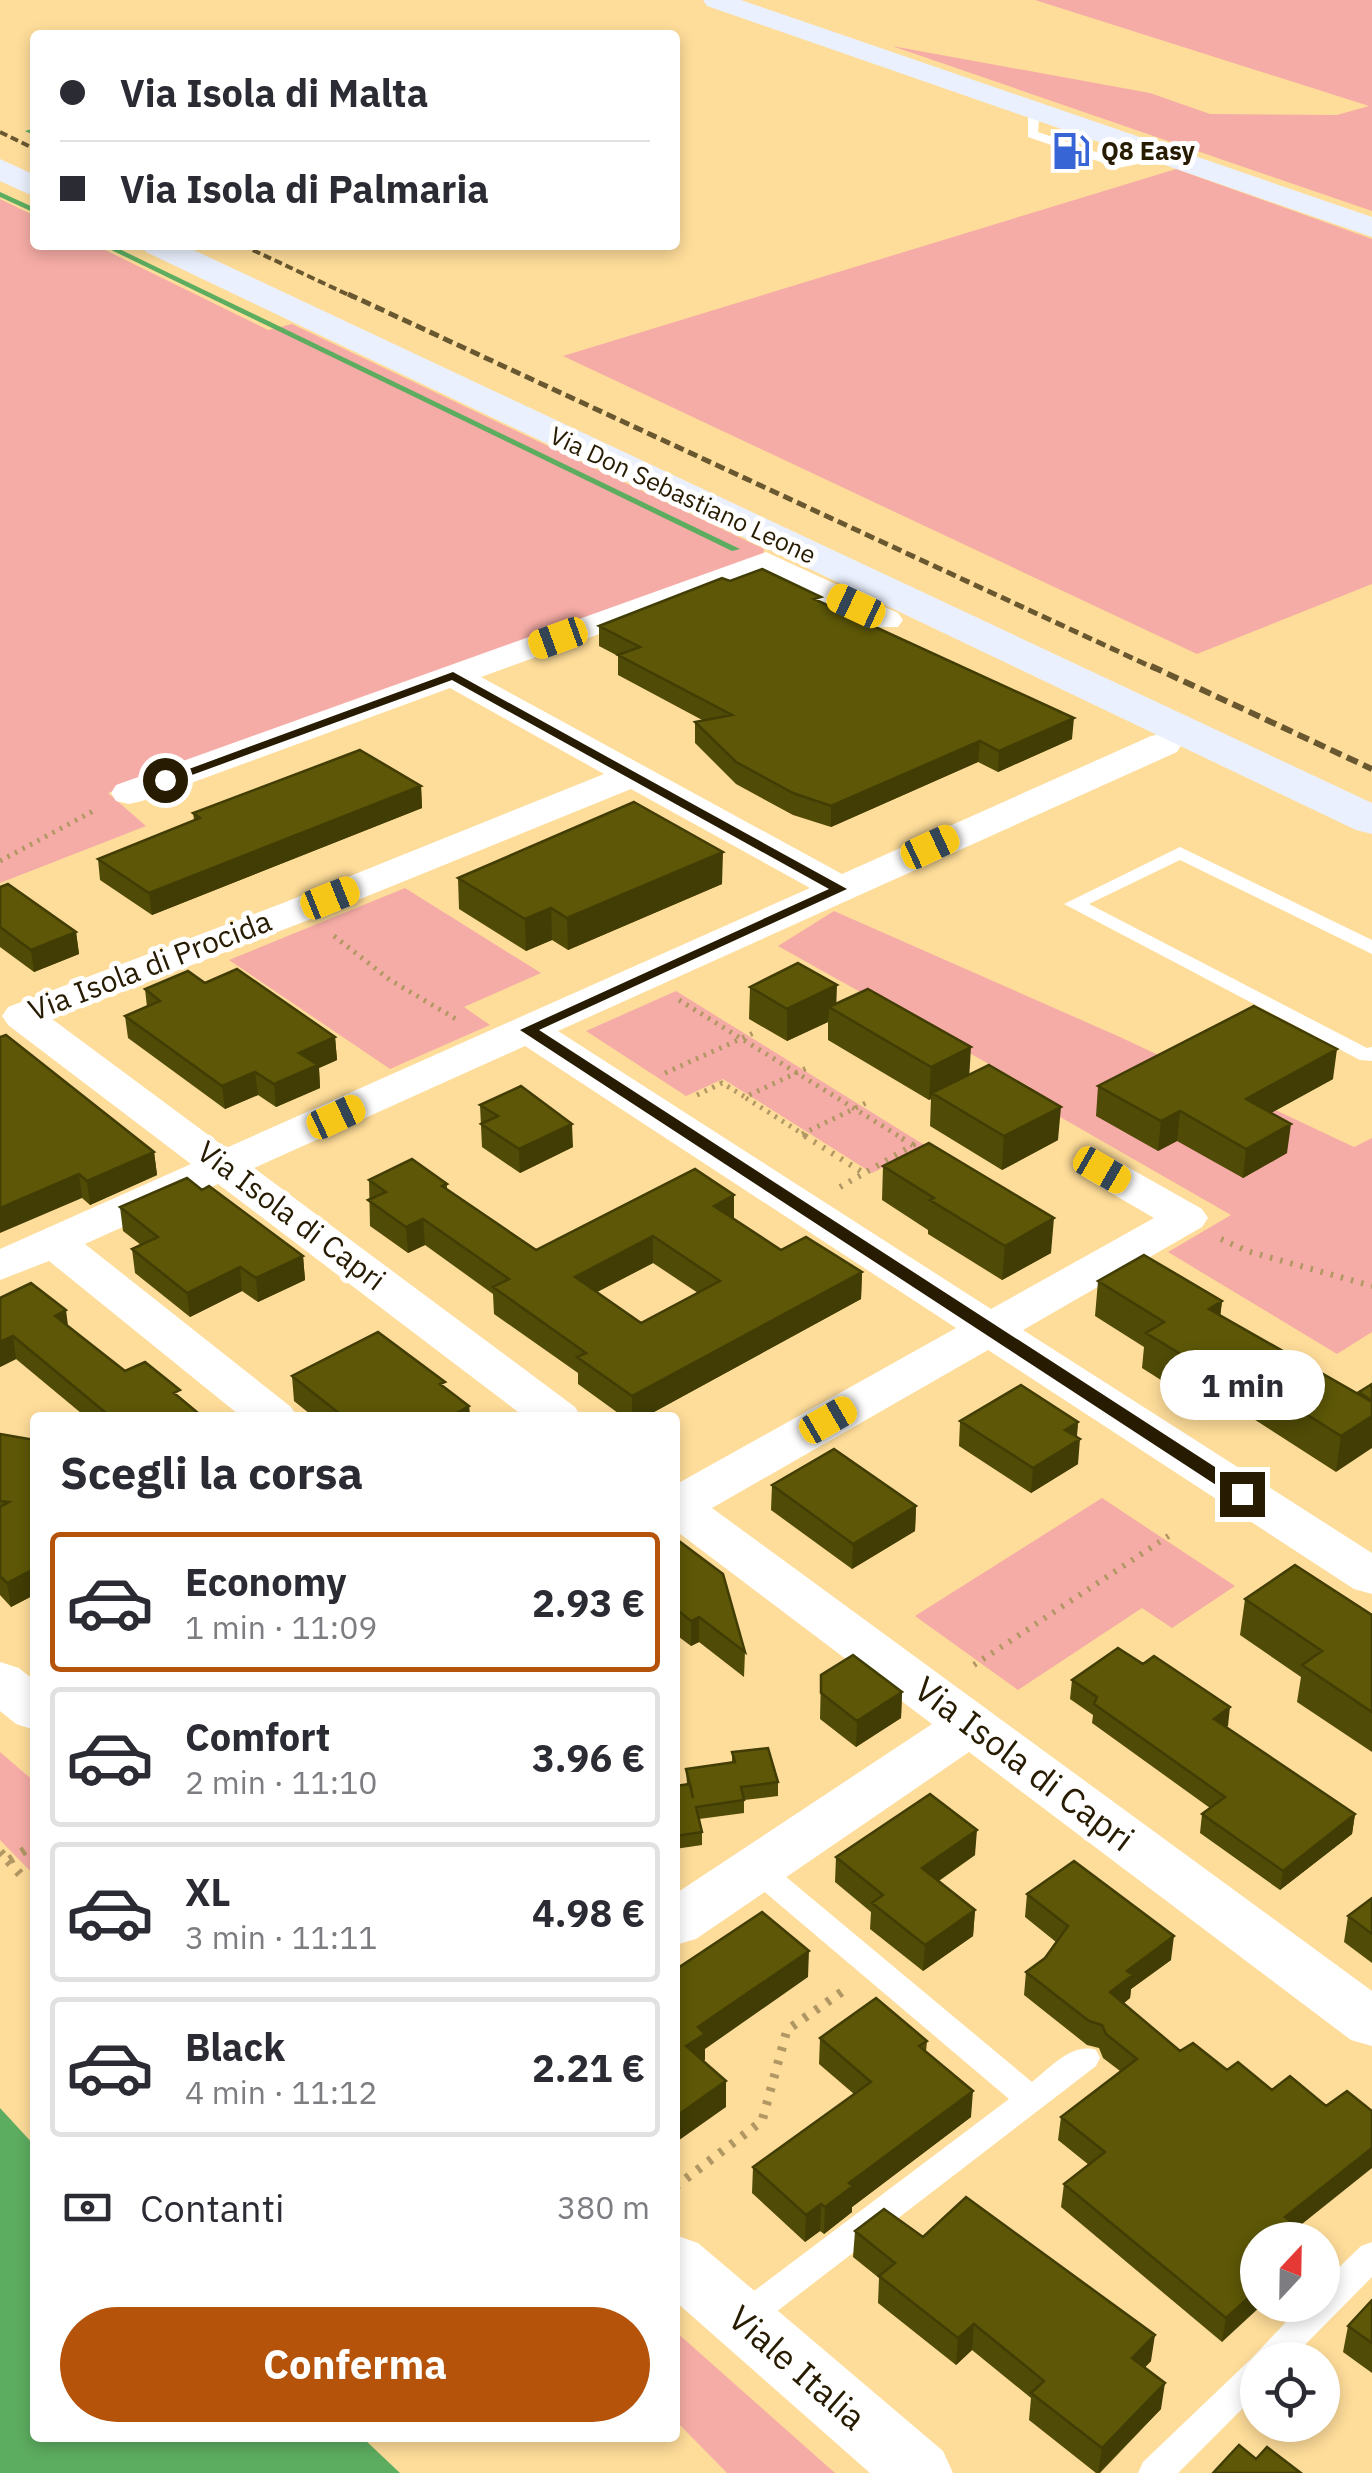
<!DOCTYPE html>
<html lang="it">
<meta charset="utf-8">
<style>
body{margin:0;font-family:"IBM Plex Sans",sans-serif;background:#f2f2f3;color:#2b2b33;height:100vh;display:flex;flex-direction:column;font-size:38px;white-space:nowrap}
*{box-sizing:border-box;margin:0}
p{font-size:32px;color:#7c7c81}
.icon{flex:none;width:55px;height:55px;fill:none;stroke:currentColor;stroke-width:2;stroke-linecap:round;stroke-linejoin:round}
.map{position:relative;flex:1;overflow:hidden}
.panel{position:absolute;left:30px;top:1412px;width:650px;height:1030px;display:flex;flex-direction:column;background:#fff;border-radius:10px;box-shadow:0 5px 15px #0003}
.panel>*{flex:none}
.top-card{position:absolute;left:30px;top:30px;width:650px;height:220px;border-radius:10px;box-shadow:0 5px 15px #0003;display:grid;align-content:center;height:220px;padding:0 30px;background:#fff}
.needle{width:65px;rotate:22deg}
.buttons{position:absolute;left:1240px;top:2222px;display:grid;gap:20px}
.buttons a{display:grid;place-items:center;width:100px;height:100px;border-radius:50%;background:#fff;box-shadow:0 5px 15px #0003;font-size:50px}
.end{position:absolute;width:45px;height:45px;margin:-22px;border:12px solid #271b01;background:#fff;box-shadow:0 0 0 5px #fff}
.from{border-radius:50%}
.bubble{position:absolute;height:70px;border-radius:35px;background:#fff;box-shadow:0 5px 15px #0003;font-size:32px;font-weight:700;line-height:70px;text-align:center}
.car{position:absolute;width:30px;height:60px;margin:-30px -15px;border-radius:12px;box-shadow:0 0 8px 2px #0007;background:linear-gradient(#f5c518 24%,#345 0 40%,#f5c518 0 76%,#345 0 86%,#f5c518 0)}
.top-card b{display:flex;align-items:center;gap:35px;height:95px;font-size:38px}
.top-card b+b{border-top:2px solid #e1e1e2}
.top-card i{width:25px;height:25px;background:#2b2b33}
ul{padding:0;list-style:none}
li{display:flex;align-items:center;gap:30px;height:140px;margin:0 20px 15px;padding:0 10px;border:5px solid #e1e1e2;border-radius:10px}
li div{flex:1}
li b{display:block;font-size:38px}
li em{font-style:normal;font-weight:700}
li.current{border-color:#b45309}
li>.icon{width:90px;height:90px;stroke-width:1.5}
h2{padding:0 30px;font-size:45px;line-height:120px}
.pay{display:flex;align-items:center;gap:25px;height:110px;padding:0 30px;font-size:38px}
.pay p{margin-inline-start:auto}
.primary-button{display:flex;gap:20px;margin-top:auto;padding:20px 30px}
.primary-button a{flex:1;height:115px;border-radius:60px;background:#b45309;color:#fff;font-size:40px;font-weight:700;line-height:115px;text-align:center}
.map>svg:first-child{display:block}
</style>
<div class="map">
<svg width="1372" height="2473" viewBox="0 0 1372 2473">
<rect width="100%" height="100%" fill="#fedd9a"/>
<path fill="#f6aca6" d="M1035 0H1372V211L892 46 1150 93 1210 114 1337 115 1369 106Z
M1176 169 1372 239V584L1197 654 563 356Z
M0 199 35 216V245H95L268 330 292 324 764 549 763 556 108 793 146 826 0 883Z
M405 888 541 973 464 1007 490 1025 390 1069 229 960Z
M834 911 1120 1037 1354 1147 1372 1138V1332L1337 1354 1168 1252 1231 1215 1020 1094 1030 1087 778 946Z
M676 991 926 1146 872 1173 723 1079 686 1096 586 1031Z
M1102 1498 1235 1586 1172 1628 1142 1608 1018 1690 915 1616Z
M0 1752 35 1782V1876L0 1840Z
M675 2331 835 2473H727L675 2420Z"/>
<path fill="#5dad60" d="M0 2108 35 2146V2438H363L400 2473H0Z"/>
<g fill="none" stroke-linecap="round" stroke-linejoin="round">
<path fill="#5dad60" fill-rule="evenodd" d="M35 128V132L29 133 25 131Z
M0 192 35 208V213L0 197Z
M101 245H111L740 549 732 551Z"/>
<path stroke="#b19763" stroke-width="5" stroke-dasharray="2.5 6" stroke-linecap="butt" d="M0 861 97 809
M334 936 390 980 456 1019
M679 1000 902 1138
M665 1073 758 1031
M697 1095 722 1083 745 1097 809 1067
M746 1098 809 1138
M802 1134 868 1102"/>
<path stroke="#b19763" stroke-width="6" stroke-dasharray="2.5 8" stroke-linecap="butt" d="M805 1136 862 1172
M840 1187 913 1145 898 1136
M1221 1239 1247 1251 1372 1286
M974 1665 1170 1535"/>
<path stroke="#b19763" stroke-width="9" stroke-dasharray="4 10" stroke-linecap="butt" d="M0 1852 8 1861 35 1844
M8 1861 20 1874
M675 2187 762 2121 787 2030 846 1989"/>
<path fill="#fff" fill-rule="evenodd" d="M1034 106 1040 110 1038 132 1119 160 1167 153 1173 157 1118 168 1028 137V110Z
M1180 847 1372 940V954L1180 860 1089 904 1367 1048 1372 1047V1061L1360 1060 1064 904Z
M757 1858 767 1861 1032 2082C1050 2068 1072 2042 1096 2050L1100 2058 1096 2066 754 2329 742 2333 730 2329 726 2319 730 2309 1009 2099 747 1877 743 1869 747 1861Z
M1372 2242V2277L1290 2360H1258V2393L1178 2473H1138L1143 2462 1253 2357 1302 2305H1322V2284L1361 2246Z"/>
<path fill="#fff" fill-rule="evenodd" d="M766 552 898 613 903 620 898 627H874L764 574 481 677 842 874 1151 736 1164 733 1177 736 1182 744 1177 752 558 1031 991 1309 1154 1218 1087 1179 1080 1170 1087 1161 1102 1157 1117 1161 1202 1209 1208 1218 1202 1227 1023 1330 1372 1553V1594L1354 1589 988 1350 712 1508 1372 1991V2046L1351 2040 969 1752 696 1939 675 1945V1894L932 1724 675 1530V1485L956 1328 525 1046 254 1168 575 1407 582 1418H526L218 1184 85 1244 291 1407 298 1418H243L49 1261 0 1280V1249L191 1164 8 1025 2 1016 8 1007 283 903 604 774 450 688 142 801 129 804 116 801 111 793 116 785ZM631 789 810 888 226 1148 52 1019 311 919Z
M0 1662 19 1668 35 1681V1730L16 1724 0 1711Z
M675 2235 698 2243 943 2451 953 2473H870L675 2301Z"/>
<path fill="#eaf0fd" fill-rule="evenodd" d="M703 0H741L1372 217V237L707 6Z
M0 159 35 175V197L0 181Z
M141 245H183L1372 803V834L1356 830 146 252Z"/>
<path stroke="#695730" stroke-width="4" stroke-dasharray="8 4" stroke-linecap="butt" d="M0 132 35 149
M242 245 353 297"/>
<path stroke="#695730" stroke-width="5" stroke-dasharray="10 5" stroke-linecap="butt" d="M348 294 1156 669"/>
<path stroke="#695730" stroke-width="6" stroke-dasharray="12 6" stroke-linecap="butt" d="M1151 666 1372 769"/>
</g>
<path fill="#504b06" fill-rule="evenodd" d="M730 581 820 602 1072 739 998 772 978 762 831 827 793 815 736 784 695 743V722L704 721 618 675V656L599 646V626Z
M421 786 422 808 152 915 100 880 98 859 194 820 193 813Z
M458 878 722 884 568 950 552 940 526 951 459 909Z
M0 887 76 932 79 954 34 972 0 947Z
M205 983 335 1037 337 1060 319 1068 320 1088 276 1107 258 1095 225 1109 128 1038 125 1016 147 1007 145 989Z
M750 987 836 1004 969 1074 1058 1140 1002 1170 930 1126 931 1099 929 1100 828 1040V1022L787 1041 749 1019Z
M0 1037 154 1152 157 1175 90 1205 82 1198Z
M1333 1079 1271 1113 1287 1153 1243 1178 1177 1141 1158 1151 1096 1116 1098 1086Z
M480 1105 573 1147 520 1173 482 1147Z
M883 1166 1051 1253 1002 1280 928 1234V1230L882 1200Z
M369 1180 447 1184V1189L536 1250 734 1195V1219L781 1250 862 1272 861 1299 643 1418H625L578 1384V1373L494 1314 493 1294 425 1245 408 1253 370 1226ZM653 1263 698 1293 641 1323 597 1292Z
M202 1190 303 1256 305 1280 258 1302 242 1291 190 1317 135 1273 132 1249 141 1245 123 1231 120 1207Z
M1098 1281 1222 1301 1220 1316 1359 1394V1392L1372 1384 1336 1472 1221 1398 1205 1408 1142 1368 1144 1347 1095 1316Z
M0 1298 68 1326 125 1371 181 1399 204 1418H87L16 1359 0 1367Z
M292 1376 445 1388 469 1406 470 1418H315L294 1401Z
M960 1421 1078 1422 1077 1437 1078 1464 1031 1493 959 1446Z
M0 1434 35 1440V1596L34 1595 11 1607 0 1595Z
M772 1485 916 1506 915 1531 852 1569 771 1510Z
M675 1538 745 1652 744 1677 699 1642 691 1646 675 1634Z
M1245 1599 1372 1615V1752L1297 1702 1301 1677 1240 1635Z
M821 1675 902 1692 901 1718 856 1747 820 1719Z
M1072 1680 1228 1726 1226 1727 1355 1814 1352 1834 1280 1890 1200 1833 1202 1814 1210 1808 1092 1723 1093 1715 1070 1699Z
M732 1752 778 1782V1796L744 1800V1813L699 1819 702 1832V1845L675 1849V1786L687 1785 686 1769 732 1763Z
M975 1855 939 1881 975 1910 973 1936 923 1971 870 1929 871 1912 835 1882 836 1857Z
M1027 1894 1171 1960 1131 1989 1130 1998 1123 2004 1298 2227 1222 2342 1061 2207 1064 2184 1089 2165 1058 2140 1061 2117 1120 2071 1103 2058 1099 2048 1087 2045 1024 1995 1026 1972 1045 1958 1056 1942 1025 1917Z
M1372 1898V1963L1344 1942 1348 1916Z
M820 2038 927 2041 926 2052 971 2117 852 2207V2212L824 2234 820 2231 805 2242 752 2193 753 2167 854 2094 819 2064Z
M855 2231 923 2237 1151 2361 1145 2367 1161 2409 1100 2473H1096L1029 2420 1031 2398 972 2350 956 2365 878 2303 879 2278 853 2257Z
M1372 2300V2373L1343 2352 1348 2326Z"/>
<path fill="#413d05" d="M1074 718 1072 739 998 772 999 751Z
M980 741 978 762 831 827V806Z
M421 786 422 808 152 915 149 893Z
M723 852 722 884 568 950 567 918Z
M551 908 552 940 526 951 525 919Z
M76 932 79 954 34 972 31 950Z
M837 985 836 1012 829 1007 828 1022 787 1041V1009Z
M335 1037 337 1060 319 1068 320 1088 276 1107 274 1084 299 1053Z
M971 1047 969 1080 932 1093 931 1099 929 1100 931 1067Z
M1337 1049 1333 1079 1242 1129 1246 1099Z
M255 1072 258 1095 225 1109 222 1086Z
M1061 1107 1058 1140 1002 1170 1004 1136Z
M1180 1111 1177 1141 1158 1151 1161 1121Z
M572 1124 573 1147 520 1173 519 1149Z
M1291 1124 1287 1153 1243 1178 1246 1149Z
M154 1152 157 1175 90 1205 87 1181Z
M79 1174 82 1198 0 1233V1208Z
M734 1195V1221L714 1206Z
M1054 1218 1051 1253 1002 1280 1005 1246Z
M423 1219 425 1245 408 1253 406 1227Z
M653 1236V1263L576 1303 575 1277Z
M303 1256 305 1280 258 1302 256 1278Z
M240 1267 242 1291 190 1317 187 1293Z
M862 1272 861 1299 643 1418H632V1396Z
M1222 1301 1218 1336 1209 1309Z
M66 1310 69 1333 55 1316Z
M13 1336 16 1359 0 1367V1342Z
M1225 1363 1221 1398 1205 1408 1210 1372Z
M469 1406 470 1418H448Z
M1372 1416V1448L1336 1472 1341 1436Z
M1078 1422 1076 1442 1080 1439 1078 1464 1031 1493 1033 1468 1065 1430Z
M916 1506 915 1531 852 1569 853 1544Z
M30 1571 34 1595 11 1607 7 1583Z
M699 1617V1642L691 1646V1621Z
M902 1692 901 1718 856 1747 857 1721Z
M1230 1707 1228 1726 1211 1738 1214 1719Z
M1355 1814 1352 1834 1280 1890 1283 1871Z
M977 1830 975 1855 920 1893 922 1868Z
M975 1910 973 1936 923 1971 925 1945Z
M1174 1936 1171 1960 1131 1989 1130 1998 1107 2016 1110 1992 1127 1971Z
M809 1951 808 1977 705 2049V2060L686 2072V2046L698 2027Z
M726 2081V2107L675 2143V2117Z
M973 2091 971 2117 852 2207V2212L824 2234 825 2207 849 2183Z
M1372 2148V2168L1282 2240 1285 2217Z
M821 2204 820 2231 805 2242 806 2215Z
M1258 2289V2305H1262L1222 2342 1226 2318Z
M974 2324 972 2350 956 2365 958 2338Z
M1155 2335 1151 2361 1129 2384 1132 2358Z
M1165 2383 1161 2409 1098 2473 1102 2448Z"/>
<path fill="#5d5707" stroke="#413d05" stroke-width="2.5" fill-rule="evenodd" d="M762 569 821 597 814 599 1074 718 999 751 980 741 831 806 793 793 736 762 695 722 732 715 618 655 640 647 599 626 722 578 730 581Z
M360 750 421 786 149 893 98 859 200 818 193 813Z
M634 802 723 852 567 918 551 908 525 919 458 878Z
M8 884 76 932 31 950 0 927V887Z
M798 963 837 985 787 1009 750 987Z
M237 969 335 1037 299 1053 318 1065 274 1084 255 1072 222 1086 125 1016 160 1001 145 989 188 971 205 983Z
M868 989 971 1047 931 1067 829 1007Z
M1254 1006 1337 1049 1246 1099 1291 1124 1246 1149 1180 1111 1161 1121 1098 1086Z
M6 1035 154 1152 87 1181 79 1174 0 1208V1037Z
M989 1065 1061 1107 1004 1136 932 1093Z
M521 1086 572 1124 519 1149 481 1124 498 1116 480 1105Z
M929 1143 1054 1218 1005 1246 930 1200 934 1198 883 1166Z
M412 1159 447 1184 442 1186 536 1250 695 1169 734 1195 714 1206 781 1250 806 1237 862 1272 632 1396 577 1357 586 1353 493 1287 509 1279 423 1219 406 1227 368 1200 386 1192 369 1180ZM653 1236 720 1281 641 1323 575 1277Z
M187 1178 202 1190 209 1186 303 1256 256 1278 240 1267 187 1293 132 1249 158 1237 120 1207Z
M1144 1255 1222 1301 1209 1309 1372 1402V1416L1341 1436 1225 1363 1210 1372 1146 1333 1164 1322 1098 1281Z
M31 1283 66 1310 55 1316 125 1371 145 1362 180 1390 174 1393 204 1418H112L13 1336 0 1342V1298Z
M378 1332 445 1382 440 1384 469 1406 448 1418H361L357 1415 352 1418H345L292 1376Z
M1372 1384V1401L1359 1392Z
M1021 1385 1078 1422 1065 1430 1080 1439 1033 1468 960 1421Z
M0 1434 35 1440V1576L30 1571 7 1583 0 1576V1507L9 1502 0 1501Z
M834 1449 916 1506 853 1544 772 1485Z
M675 1538 723 1574 745 1652 699 1617 691 1621 675 1608Z
M1295 1565 1372 1615V1712L1302 1665 1322 1651 1245 1599Z
M1118 1648 1143 1664 1154 1656 1230 1707 1214 1719 1355 1814 1283 1871 1202 1814 1225 1797 1094 1704 1097 1697 1072 1680Z
M853 1655 902 1692 857 1721 821 1693V1675Z
M768 1748 778 1782 741 1787 744 1800 696 1807 702 1832 675 1836V1786L690 1784 693 1798 686 1769 735 1762 732 1752Z
M930 1794 977 1830 922 1868 975 1910 925 1945 872 1903 883 1895 836 1857Z
M1074 1861 1174 1936 1127 1971 1133 1975 1110 1992 1180 2051 1193 2043 1227 2070 1238 2062 1272 2090 1290 2076 1326 2106 1347 2091 1372 2111V2148L1285 2217 1313 2239 1258 2240V2289L1226 2318 1064 2184 1105 2152 1061 2117 1137 2059 1106 2034 1102 2025 1089 2021 1026 1972 1045 1958 1068 1926 1027 1894Z
M1372 1898V1934L1348 1916Z
M762 1912 809 1951 698 2027 705 2034 686 2046 726 2081 675 2117V1970Z
M876 1998 927 2041 919 2046 973 2091 849 2183 853 2186 825 2207 821 2204 806 2215 753 2167 871 2082 820 2038Z
M966 2197 1155 2335 1132 2358 1165 2383 1102 2448 1031 2393 1044 2381 974 2324 958 2338 879 2276 895 2263 855 2231 884 2209 923 2237Z
M1372 2300V2343L1348 2326Z
M1239 2445 1256 2459 1267 2447 1301 2473H1213Z"/>
<path fill="#271b01" d="M453 672 847 889 539 1030 1249 1489V1498H1236L520 1030 829 889 452 680 170 783 159 780Z"/>
<defs>
<g id="fuel-bare" transform="scale(3)"><path d="M-5.5-6h7V0h2V4h1.3V-2.5L3-4.5l.8-.8L6-3V5H2.5V1h-1V6h-7ZM-4.2-4.7v3.2H.2V-4.7Z" fill="#3865d6" stroke="#fff" stroke-width="2.5" paint-order="stroke"/></g>
</defs>
<g fill-rule="evenodd">
<use href="#fuel-bare" x="1071" y="151"/>
</g>
<g text-anchor="middle" stroke-width="10" stroke-linejoin="round" paint-order="stroke">
<g font-size="25" font-weight="bold" fill="#271b01" stroke="#fff" text-anchor="start">
<text x="1101" y="160">Q8 Easy</text>
</g>
<g font-size="25" fill="#271b01" stroke="#fff">
<text transform="translate(683 495) rotate(25)" y="9">Via Don Sebastiano Leone</text>
</g>
<g font-size="30" fill="#271b01" stroke="#fff">
<text transform="translate(150 966) rotate(-21)" y="10">Via Isola di Procida</text>
<text transform="translate(291 1216) rotate(37)" y="10">Via Isola di Capri</text>
</g>
<g font-size="35" fill="#271b01" stroke="#fff">
<text transform="translate(1024 1764) rotate(37)" y="12">Via Isola di Capri</text>
<text transform="translate(797 2368) rotate(41)" y="12">Viale Italia</text>
</g>
</g>
</svg>
<div class="buttons">
<a><svg class="needle" viewBox="-14 -14 28 28"><path d="M0-13l5 13h-10z" fill="#e53935"/><path d="M0 13l5-13h-10z" fill="#7c7c81"/></svg></a>
<a><svg class="icon" aria-label="locate" viewBox="0 0 24 24"><circle cx="12" cy="12" r="6"/><path d="M12 2v4M12 18v4M2 12h4M18 12h4"/></svg></a>
</div>
<i class="end from" style="left:165px;top:780px"></i>
<i class="end" style="left:1242px;top:1494px"></i>
<div class="bubble" style="left:1160px;top:1350px;width:165px">1 min</div>
<i class="car" style="left:856px;top:606px;rotate:295deg"></i>
<i class="car" style="left:558px;top:638px;rotate:250deg"></i>
<i class="car" style="left:930px;top:847px;rotate:65deg"></i>
<i class="car" style="left:330px;top:898px;rotate:68deg"></i>
<i class="car" style="left:336px;top:1117px;rotate:65deg"></i>
<i class="car" style="left:1102px;top:1170px;rotate:120deg"></i>
<i class="car" style="left:828px;top:1420px;rotate:60deg"></i>
<div class="top-card">
<b><i class="from"></i>Via Isola di Malta</b>
<b><i></i>Via Isola di Palmaria</b>
</div>
<section class="panel">
<h2>Scegli la corsa</h2>
<ul>
<li class="current"><svg class="icon" aria-label="car" viewBox="0 0 24 24"><path d="M5 17H2v-5l4-1 3-4h7l3 4 3 1v5h-3M9 17h6M6 11h13"/><circle cx="7" cy="17" r="2"/><circle cx="17" cy="17" r="2"/></svg><div><b>Economy</b><p>1 min · 11:09</p></div><em>2.93 €</em></li>
<li><svg class="icon" aria-label="car" viewBox="0 0 24 24"><path d="M5 17H2v-5l4-1 3-4h7l3 4 3 1v5h-3M9 17h6M6 11h13"/><circle cx="7" cy="17" r="2"/><circle cx="17" cy="17" r="2"/></svg><div><b>Comfort</b><p>2 min · 11:10</p></div><em>3.96 €</em></li>
<li><svg class="icon" aria-label="car" viewBox="0 0 24 24"><path d="M5 17H2v-5l4-1 3-4h7l3 4 3 1v5h-3M9 17h6M6 11h13"/><circle cx="7" cy="17" r="2"/><circle cx="17" cy="17" r="2"/></svg><div><b>XL</b><p>3 min · 11:11</p></div><em>4.98 €</em></li>
<li><svg class="icon" aria-label="car" viewBox="0 0 24 24"><path d="M5 17H2v-5l4-1 3-4h7l3 4 3 1v5h-3M9 17h6M6 11h13"/><circle cx="7" cy="17" r="2"/><circle cx="17" cy="17" r="2"/></svg><div><b>Black</b><p>4 min · 11:12</p></div><em>2.21 €</em></li>
</ul>
<div class="pay"><svg class="icon" aria-label="cash" viewBox="0 0 24 24"><path d="M3 7h18v10H3z"/><circle cx="12" cy="12" r="2"/></svg>Contanti<p>380 m</p></div>
<div class="primary-button"><a>Conferma</a></div>
</section>
</div>
